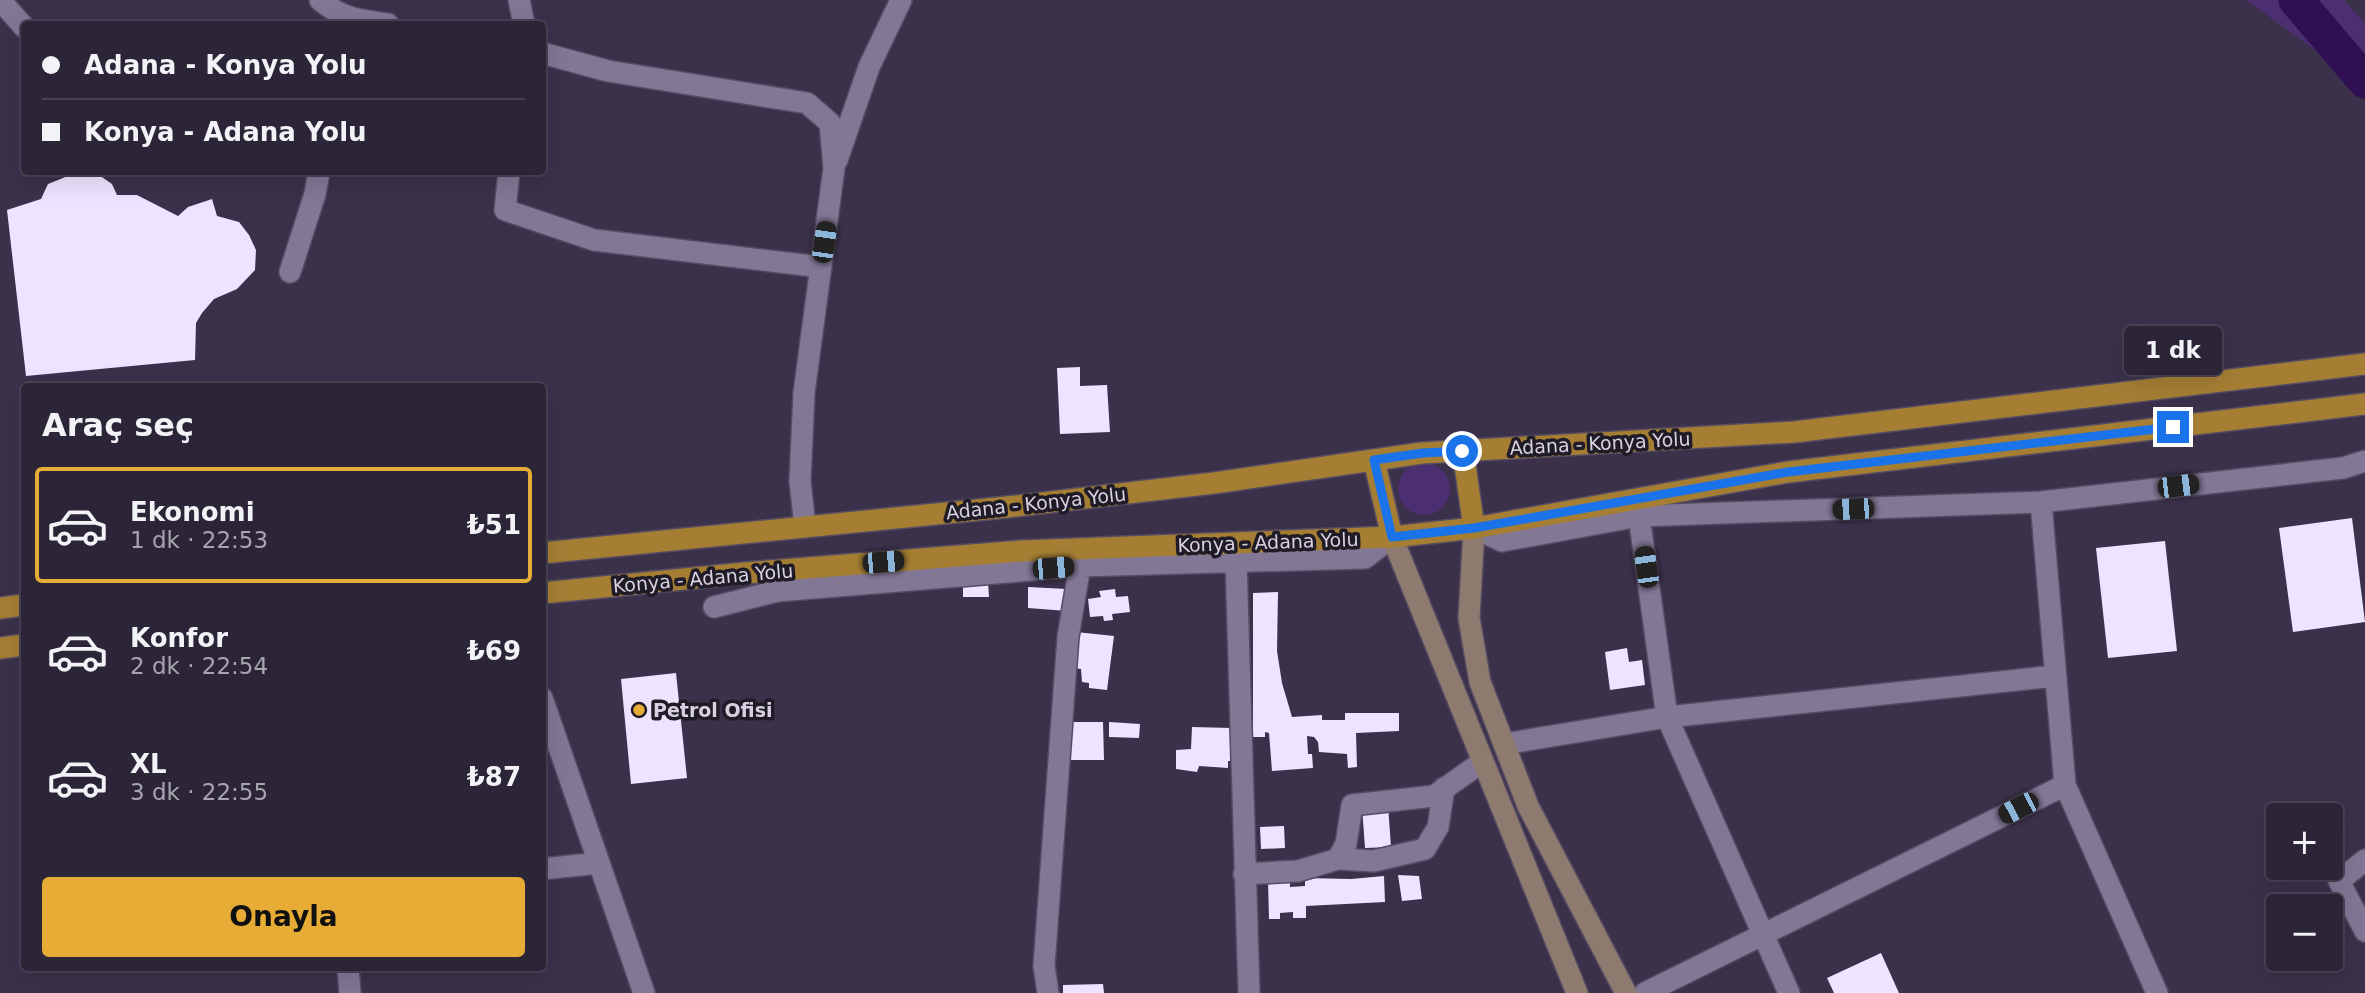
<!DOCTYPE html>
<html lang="tr">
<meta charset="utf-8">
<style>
body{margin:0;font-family:"DejaVu Sans",sans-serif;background:#383143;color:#f1f3f6;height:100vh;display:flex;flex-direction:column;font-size:26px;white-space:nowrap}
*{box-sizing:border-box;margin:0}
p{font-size:23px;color:#a6a5ae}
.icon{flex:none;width:38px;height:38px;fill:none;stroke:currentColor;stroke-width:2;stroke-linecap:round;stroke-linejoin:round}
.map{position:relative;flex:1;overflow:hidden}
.panel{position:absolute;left:21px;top:383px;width:525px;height:588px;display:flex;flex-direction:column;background:#2c2538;border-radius:7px;box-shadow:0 7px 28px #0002,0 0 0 2px #484253}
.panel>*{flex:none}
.top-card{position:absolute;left:21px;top:21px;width:525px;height:154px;border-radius:7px;box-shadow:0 7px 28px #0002,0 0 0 2px #484253;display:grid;align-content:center;height:154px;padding:0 21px;background:#2c2538}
.fabs{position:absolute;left:2266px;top:803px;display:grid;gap:14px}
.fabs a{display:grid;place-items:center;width:77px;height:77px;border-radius:7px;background:#2c2538;box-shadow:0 7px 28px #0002,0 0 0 2px #484253;font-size:35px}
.end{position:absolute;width:32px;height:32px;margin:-16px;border:9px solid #1a73e8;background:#fff;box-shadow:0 0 0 4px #fff}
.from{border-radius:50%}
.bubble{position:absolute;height:49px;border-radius:7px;background:#2c2538;box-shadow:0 7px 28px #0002,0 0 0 2px #484253;font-size:23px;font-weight:700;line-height:49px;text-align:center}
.car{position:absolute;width:21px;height:42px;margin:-21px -10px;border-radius:9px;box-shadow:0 0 5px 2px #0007;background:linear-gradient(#222 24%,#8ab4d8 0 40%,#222 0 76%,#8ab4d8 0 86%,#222 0)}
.top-card b{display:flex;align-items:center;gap:24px;height:66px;font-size:26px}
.top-card b+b{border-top:2px solid #484253}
.top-card i{width:18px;height:18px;background:#f1f3f6}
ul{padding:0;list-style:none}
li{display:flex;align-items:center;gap:21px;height:116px;margin:0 14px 10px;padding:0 7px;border:4px solid transparent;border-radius:7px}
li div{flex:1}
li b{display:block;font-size:26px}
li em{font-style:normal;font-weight:700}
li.on{border-color:#e6ac36}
li>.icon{width:63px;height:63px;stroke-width:1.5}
h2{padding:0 21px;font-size:32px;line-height:84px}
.primary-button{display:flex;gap:14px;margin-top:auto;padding:14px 21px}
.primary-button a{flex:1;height:80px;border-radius:7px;background:#e6ac36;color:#111;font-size:28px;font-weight:700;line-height:80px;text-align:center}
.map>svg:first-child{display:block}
</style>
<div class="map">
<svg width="2365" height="993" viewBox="0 0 2365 993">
<rect width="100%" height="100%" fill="#3b314b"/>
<path fill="#4c2f71" d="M2246 0H2344L2365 24V100L2344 71Z
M1398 489a26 26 0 1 1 52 0a26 26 0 1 1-52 0Z"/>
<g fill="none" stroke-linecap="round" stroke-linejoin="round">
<path stroke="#310f53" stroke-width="35" d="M2296 0 2365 81"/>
</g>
<path fill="#ede4ff" d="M78 172 96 173 112 184 117 195H137L178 216 188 207 212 199 217 216 239 222 249 235 256 250 255 270 237 289 214 299 202 313 196 323 195 360 26 376 7 210 41 199 48 184Z
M1080 367V386L1107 385 1110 432 1060 434 1057 368Z
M2352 518 2365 622 2293 632 2279 528Z
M2165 541 2177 651 2108 658 2096 548Z
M963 581H988L989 597H963Z
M1028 587 1067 589V611L1028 608Z
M1115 589 1116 597 1128 596 1130 612 1112 614 1113 620 1104 621 1103 616 1090 617 1088 599 1101 597 1099 591Z
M1278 592 1277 651 1282 683 1292 717 1322 715V720H1345V713H1399V731L1356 733 1357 767 1348 768 1347 754 1319 752 1318 742 1314 737 1307 736 1308 754H1312L1313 768 1272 771 1269 733 1265 732V737H1253V593Z
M1076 632 1114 636 1107 690 1089 688V683L1082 682 1081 669 1073 668Z
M1627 648 1629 662 1642 660 1645 685 1610 690 1605 652Z
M676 673 687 778 631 784 621 679Z
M1070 722H1103L1104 760H1071Z
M1109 722 1140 724 1139 738 1109 737Z
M1192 727 1232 728 1234 761H1228V768L1199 766 1197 772 1176 769V750L1191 749Z
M1388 805 1391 847 1365 848 1362 807Z
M1284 826 1285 848 1261 849 1260 827Z
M1398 875 1419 876 1422 899 1402 901Z
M1384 876 1385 902 1306 906V918H1293V912L1280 913V919H1269L1268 880 1290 879V887L1305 886V878L1351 879Z
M1881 953 1899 993H1834L1827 978Z
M1103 984 1104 993H1063V985Z"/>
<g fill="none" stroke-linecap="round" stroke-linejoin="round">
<g stroke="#554c62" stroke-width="24">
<path id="minor" d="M0 0 24 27
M320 0C342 19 360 20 388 24
M519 0 524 24
M542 53 608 71 807 103 830 123 834 168 804 393 800 481 805 527
M837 160 869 67 901 0
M509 172 505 210 594 240 821 267
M290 272 315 194 319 172
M2041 502 2065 785 2157 993
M1639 516 1667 717 1789 993
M1474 528 1502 541 1639 516 2041 502 2343 468 2365 461
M1236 560 1249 993
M714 607 777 591 1080 566 1365 558 1392 537
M542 698 644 993
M1504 744 1667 717 2055 676
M1338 859 1374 861 1425 849 1438 827 1444 788
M2365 860 2339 881 2365 931
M542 869 599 863
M1244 874 1298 871 1338 859 1346 844 1352 805 1434 796 1482 762
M348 968 350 993
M1048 993 1044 966 1068 637 1080 566
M1645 993 2065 785"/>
</g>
<g stroke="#554c62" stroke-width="24">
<path id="secondary" d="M1474 528 1469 618 1480 682 1528 806 1626 993
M1392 537 1577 993"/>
</g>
<g stroke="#554c62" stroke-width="24">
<path id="trunk" d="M1463 451 1474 528
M1374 460 1392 537
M542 553 1007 507 1214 483 1422 453 1794 432 2365 364
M542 593 745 573 1021 551 1392 537 1474 528 1788 472 2365 404
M0 608 24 605
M0 648 24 645"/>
</g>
<use href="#minor" stroke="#827795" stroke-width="21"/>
<use href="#secondary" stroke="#8f7a70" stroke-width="21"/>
<use href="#trunk" stroke="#a57e34" stroke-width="21"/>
</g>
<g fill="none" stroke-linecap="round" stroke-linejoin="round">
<path stroke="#1a73e8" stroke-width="9" d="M1462 451 1423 453 1374 460 1392 537 1474 528 1788 472 2173 427"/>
</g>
<circle fill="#e6ac36" stroke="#201c27" stroke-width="2.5" cx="639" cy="710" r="7"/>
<g text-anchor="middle" stroke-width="7" stroke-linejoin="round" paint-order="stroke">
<g font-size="19" fill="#d7d1e2" stroke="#201c27">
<text transform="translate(1600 443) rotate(-3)" y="7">Adana - Konya Yolu</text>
<text transform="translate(1036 503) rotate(-6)" y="7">Adana - Konya Yolu</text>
<text transform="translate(1268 542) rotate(-2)" y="7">Konya - Adana Yolu</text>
<text transform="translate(703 578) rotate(-5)" y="7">Konya - Adana Yolu</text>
</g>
<g font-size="19" font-weight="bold" fill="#d7d1e2" stroke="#201c27" text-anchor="start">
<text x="653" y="717">Petrol Ofisi</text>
</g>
</g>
</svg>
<div class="fabs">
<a>+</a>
<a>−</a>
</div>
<i class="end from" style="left:1462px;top:451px"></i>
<i class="end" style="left:2173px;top:427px"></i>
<div class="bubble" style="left:2124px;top:326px;width:98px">1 dk</div>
<i class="car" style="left:824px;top:242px;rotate:8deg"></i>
<i class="car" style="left:2178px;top:486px;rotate:83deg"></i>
<i class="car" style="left:1853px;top:509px;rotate:268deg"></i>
<i class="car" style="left:883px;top:562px;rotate:85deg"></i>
<i class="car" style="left:1646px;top:567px;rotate:352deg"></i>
<i class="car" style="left:1053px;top:568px;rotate:85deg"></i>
<i class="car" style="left:2018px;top:808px;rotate:243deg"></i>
<div class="top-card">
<b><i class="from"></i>Adana - Konya Yolu</b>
<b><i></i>Konya - Adana Yolu</b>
</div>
<section class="panel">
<h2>Araç seç</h2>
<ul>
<li class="on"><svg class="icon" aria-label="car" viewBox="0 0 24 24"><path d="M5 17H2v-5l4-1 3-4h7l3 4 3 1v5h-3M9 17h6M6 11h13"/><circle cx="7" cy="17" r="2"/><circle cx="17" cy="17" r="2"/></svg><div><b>Ekonomi</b><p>1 dk · 22:53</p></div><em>₺51</em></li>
<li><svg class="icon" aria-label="car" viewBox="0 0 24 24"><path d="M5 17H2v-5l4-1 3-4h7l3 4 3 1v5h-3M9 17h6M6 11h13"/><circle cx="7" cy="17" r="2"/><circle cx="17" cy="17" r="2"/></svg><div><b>Konfor</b><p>2 dk · 22:54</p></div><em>₺69</em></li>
<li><svg class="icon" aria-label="car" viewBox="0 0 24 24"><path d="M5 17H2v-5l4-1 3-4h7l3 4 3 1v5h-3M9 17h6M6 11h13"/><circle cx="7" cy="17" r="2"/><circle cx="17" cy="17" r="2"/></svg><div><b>XL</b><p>3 dk · 22:55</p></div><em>₺87</em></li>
</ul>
<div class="primary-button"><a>Onayla</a></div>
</section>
</div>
